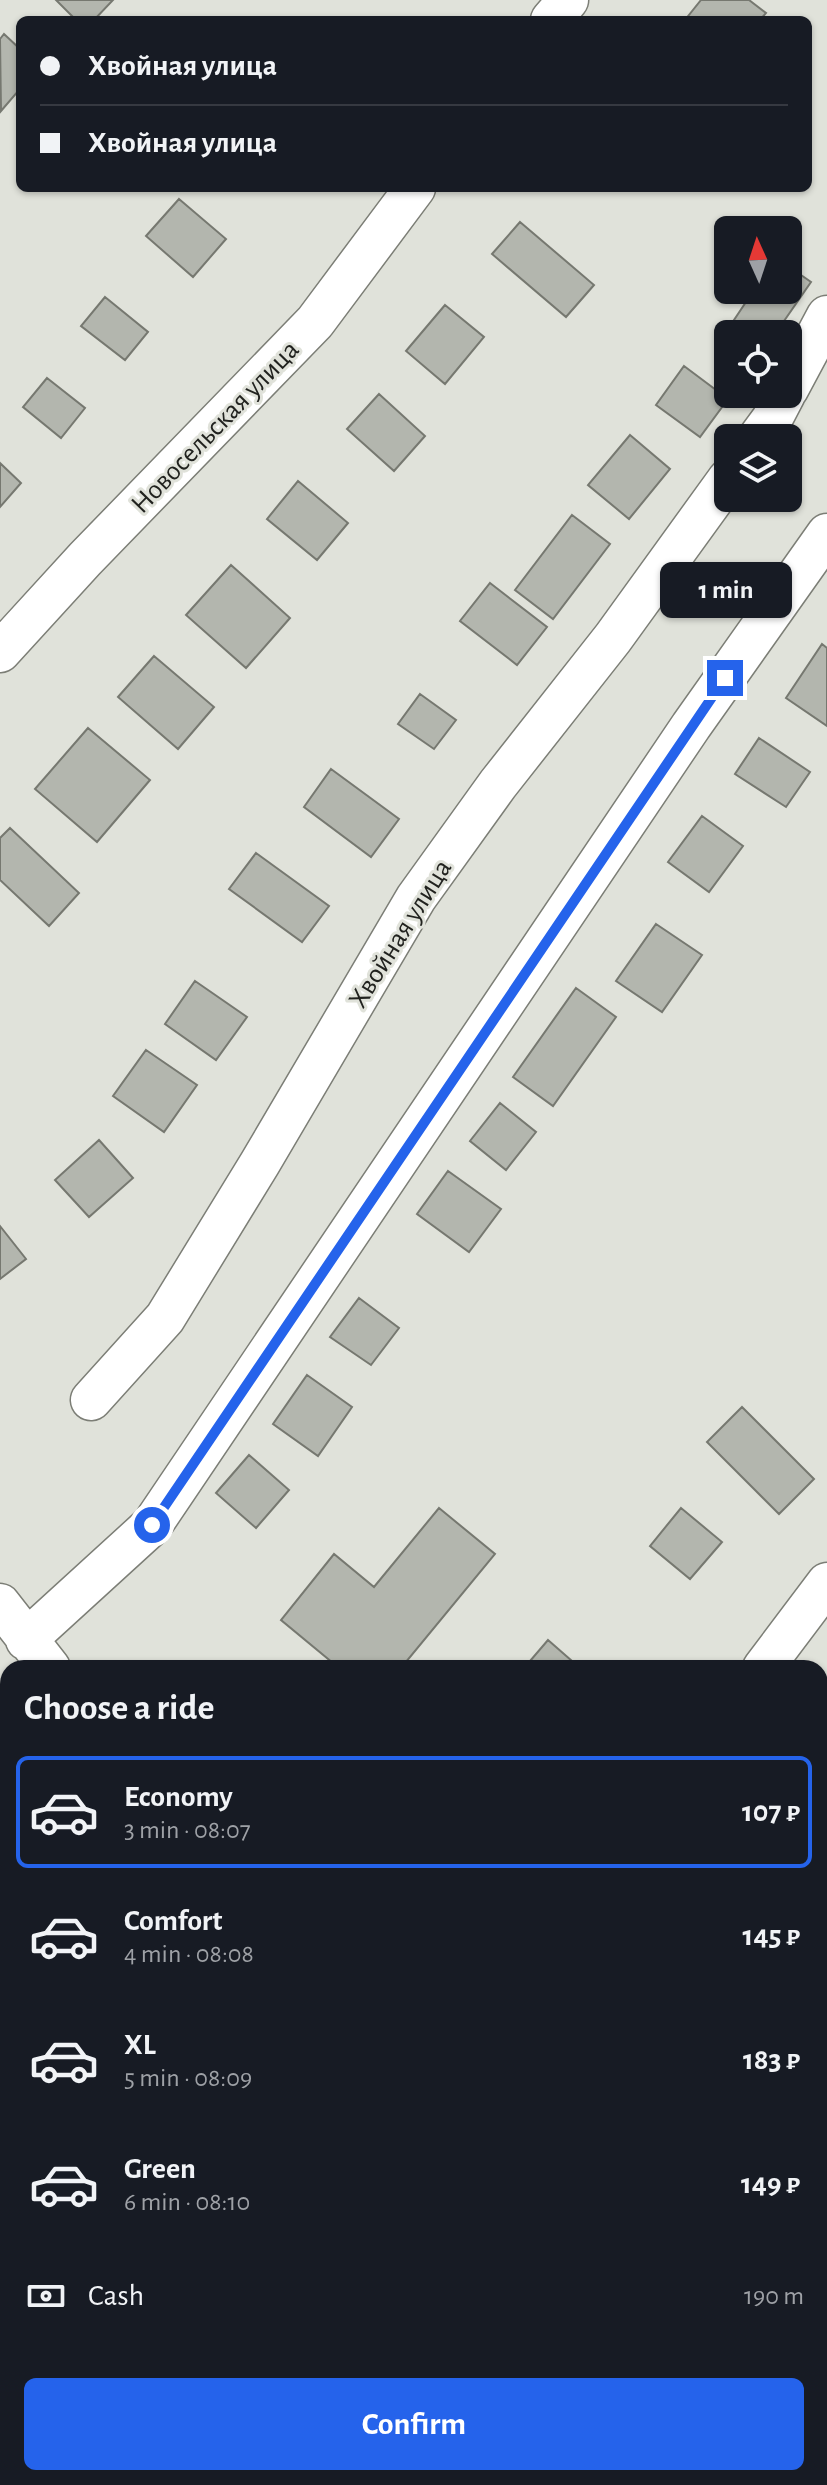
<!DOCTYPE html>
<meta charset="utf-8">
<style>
body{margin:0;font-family:"Alegreya Sans",sans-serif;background:#20242c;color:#f1f3f6;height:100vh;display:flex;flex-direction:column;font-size:30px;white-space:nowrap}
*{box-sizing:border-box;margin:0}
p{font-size:26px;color:#9ea1a6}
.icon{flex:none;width:44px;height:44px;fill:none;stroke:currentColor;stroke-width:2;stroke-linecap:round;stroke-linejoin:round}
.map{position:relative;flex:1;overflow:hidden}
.panel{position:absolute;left:0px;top:1660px;width:828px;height:826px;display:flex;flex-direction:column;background:#171b24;border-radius:24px 24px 0 0;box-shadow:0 2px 6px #0004}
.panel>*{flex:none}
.top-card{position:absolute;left:16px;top:16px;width:796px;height:176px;border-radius:12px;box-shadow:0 2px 6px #0004;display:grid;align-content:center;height:176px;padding:0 24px;background:#171b24}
.needle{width:52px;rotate:357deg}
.tools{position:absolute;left:714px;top:216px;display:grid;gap:16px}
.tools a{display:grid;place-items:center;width:88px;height:88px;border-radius:12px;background:#171b24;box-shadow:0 2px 6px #0004;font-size:40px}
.end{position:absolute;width:36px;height:36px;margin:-18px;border:10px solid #2563eb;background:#fff;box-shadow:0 0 0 4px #fff}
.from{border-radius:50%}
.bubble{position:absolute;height:56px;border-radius:12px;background:#171b24;box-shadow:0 2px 6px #0004;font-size:26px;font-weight:700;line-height:56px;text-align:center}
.top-card b{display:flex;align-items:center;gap:28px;height:76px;font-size:30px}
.top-card b+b{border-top:2px solid #363941}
.top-card i{width:20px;height:20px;background:#f1f3f6}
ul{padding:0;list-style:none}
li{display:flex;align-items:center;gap:24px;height:112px;margin:0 16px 12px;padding:0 8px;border:4px solid transparent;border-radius:12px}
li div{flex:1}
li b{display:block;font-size:30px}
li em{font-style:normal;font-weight:700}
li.on{border-color:#2563eb}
li>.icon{width:72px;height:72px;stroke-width:1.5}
h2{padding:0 24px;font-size:36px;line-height:96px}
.pay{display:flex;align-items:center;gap:20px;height:88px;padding:0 24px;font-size:30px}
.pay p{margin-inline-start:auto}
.action{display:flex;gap:16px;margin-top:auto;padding:16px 24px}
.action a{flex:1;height:92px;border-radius:12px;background:#2563eb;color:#fff;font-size:32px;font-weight:700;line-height:92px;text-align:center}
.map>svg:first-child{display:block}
</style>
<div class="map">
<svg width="827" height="2485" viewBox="0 0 827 2485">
<rect width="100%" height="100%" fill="#e0e2da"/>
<path fill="#b3b6ae" stroke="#767870" stroke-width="2" d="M56 0H113L94 20H76Z
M701 0H749L766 13 760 20H685Z
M4 34 20 49V89L1 111 0 39Z
M179 199 226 239 193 277 146 236Z
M520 222 594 285 566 317 492 254Z
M788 266 811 282 775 334H742L730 326 754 290H788Z
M105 297 148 332 125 360 81 326Z
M445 305 484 337 445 384 406 351Z
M684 366 728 399 700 437 656 405Z
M47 378 85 408 61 438 23 407Z
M379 394 425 436 394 471 347 429Z
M630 435 670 469 629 519 588 485Z
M0 463 21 483 0 507Z
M298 481 348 523 317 560 267 519Z
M572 515 610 544 553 619 515 590Z
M231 565 290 618 246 668 186 615Z
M490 583 547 627 517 665 460 621Z
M822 644 827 648V726L786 698Z
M154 656 214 707 178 749 118 697Z
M420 694 456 720 434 749 398 724Z
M88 728 150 780 97 842 35 789Z
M759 738 810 772 786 807 735 774Z
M331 769 399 819 371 857 304 807Z
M702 816 743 846 709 892 668 862Z
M10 828 79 893 49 926 0 880V838Z
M256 853 329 906 302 942 229 889Z
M656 924 702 955 662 1012 616 981Z
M195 981 247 1017 216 1060 165 1024Z
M576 988 616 1017 553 1106 513 1077Z
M146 1050 197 1085 164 1132 113 1096Z
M500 1103 536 1132 506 1170 470 1141Z
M99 1140 133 1178 89 1217 55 1180Z
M448 1171 501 1209 469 1252 417 1214Z
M0 1226 26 1259 0 1279Z
M359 1298 399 1328 371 1365 330 1337Z
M307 1375 352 1407 318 1456 273 1424Z
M742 1407 814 1479 779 1514 707 1442Z
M249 1455 289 1490 256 1528 216 1493Z
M439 1508 495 1554 401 1668H339L281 1620 334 1554 374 1587Z
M681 1508 722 1542 690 1579 650 1546Z
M548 1640 580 1668H524Z
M0 2099 8 2110V2175L0 2164Z
M827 2258V2314L820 2320V2264Z
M0 2398 8 2408V2478H61L66 2485H0Z
M230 2478H277L282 2485H235Z"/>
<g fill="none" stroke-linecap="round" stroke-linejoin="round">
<g stroke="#7c7e76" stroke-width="43">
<path id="minor" d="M551 20 568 0
M788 389 827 316
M758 438 772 419 785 394
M0 652 85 559 315 322 415 188
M91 1400 165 1318 260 1163 416 898 498 784 613 638 728 479
M0 1604 50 1668
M26 1640 152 1525 691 726 827 534
M763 1668 827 1583
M0 2257 8 2269
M820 2398 827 2392
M820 2441 827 2450
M156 2478 161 2485
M719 2485 727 2478"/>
</g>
<path stroke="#777973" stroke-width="5" stroke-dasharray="6 6" stroke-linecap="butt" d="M0 1786 8 1780"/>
<use href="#minor" stroke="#fff" stroke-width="40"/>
<g stroke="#5a5b57" stroke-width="9">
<path id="rail" d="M0 1880 8 1891
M0 1984 8 1995
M0 2040 8 2051
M352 2478 358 2485
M391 2478 397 2485
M443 2478 448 2485"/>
</g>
<use href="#rail" stroke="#e0e2da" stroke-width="6" stroke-dasharray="18" stroke-linecap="butt"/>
</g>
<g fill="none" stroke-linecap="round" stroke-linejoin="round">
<path stroke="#2563eb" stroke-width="10" d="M152 1525 725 678"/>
</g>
<g text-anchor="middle" stroke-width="6" stroke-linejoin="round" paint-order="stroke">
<g font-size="28" fill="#21221f" stroke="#e0e2da">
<text transform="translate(214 426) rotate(-46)" y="10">Новосельская улица</text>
<text transform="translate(399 933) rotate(-58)" y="10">Хвойная улица</text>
</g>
</g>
</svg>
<div class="tools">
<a><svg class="needle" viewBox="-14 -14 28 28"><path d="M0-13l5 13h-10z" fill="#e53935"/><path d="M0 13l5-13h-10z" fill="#9ea1a6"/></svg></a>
<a><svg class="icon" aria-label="locate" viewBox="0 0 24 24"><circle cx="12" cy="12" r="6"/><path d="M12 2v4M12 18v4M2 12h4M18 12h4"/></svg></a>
<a><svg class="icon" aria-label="layers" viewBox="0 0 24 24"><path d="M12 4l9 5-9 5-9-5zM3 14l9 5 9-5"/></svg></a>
</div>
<i class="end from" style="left:152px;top:1525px"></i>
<i class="end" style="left:725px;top:678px"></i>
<div class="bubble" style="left:660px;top:562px;width:132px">1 min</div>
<div class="top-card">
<b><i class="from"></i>Хвойная улица</b>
<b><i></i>Хвойная улица</b>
</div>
<section class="panel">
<h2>Choose a ride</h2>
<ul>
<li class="on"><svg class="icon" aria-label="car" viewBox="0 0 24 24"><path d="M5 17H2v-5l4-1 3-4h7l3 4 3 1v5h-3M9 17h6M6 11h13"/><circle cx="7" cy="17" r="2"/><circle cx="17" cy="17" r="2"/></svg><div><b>Economy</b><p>3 min · 08:07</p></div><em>107 ₽</em></li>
<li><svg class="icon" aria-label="car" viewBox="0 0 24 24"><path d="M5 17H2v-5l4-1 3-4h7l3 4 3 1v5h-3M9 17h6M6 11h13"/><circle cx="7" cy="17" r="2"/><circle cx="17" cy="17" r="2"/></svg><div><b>Comfort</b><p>4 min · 08:08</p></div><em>145 ₽</em></li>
<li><svg class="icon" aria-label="car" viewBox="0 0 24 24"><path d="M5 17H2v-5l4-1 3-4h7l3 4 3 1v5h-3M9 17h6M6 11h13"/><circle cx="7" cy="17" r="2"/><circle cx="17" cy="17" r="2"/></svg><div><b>XL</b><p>5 min · 08:09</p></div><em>183 ₽</em></li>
<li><svg class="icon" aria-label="car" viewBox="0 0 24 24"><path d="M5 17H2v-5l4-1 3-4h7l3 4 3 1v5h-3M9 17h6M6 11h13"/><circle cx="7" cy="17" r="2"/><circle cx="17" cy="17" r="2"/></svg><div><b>Green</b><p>6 min · 08:10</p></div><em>149 ₽</em></li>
</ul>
<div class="pay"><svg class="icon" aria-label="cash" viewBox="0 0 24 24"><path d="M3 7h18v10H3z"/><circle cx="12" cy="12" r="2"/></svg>Cash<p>190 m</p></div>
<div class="action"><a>Confirm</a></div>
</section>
</div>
